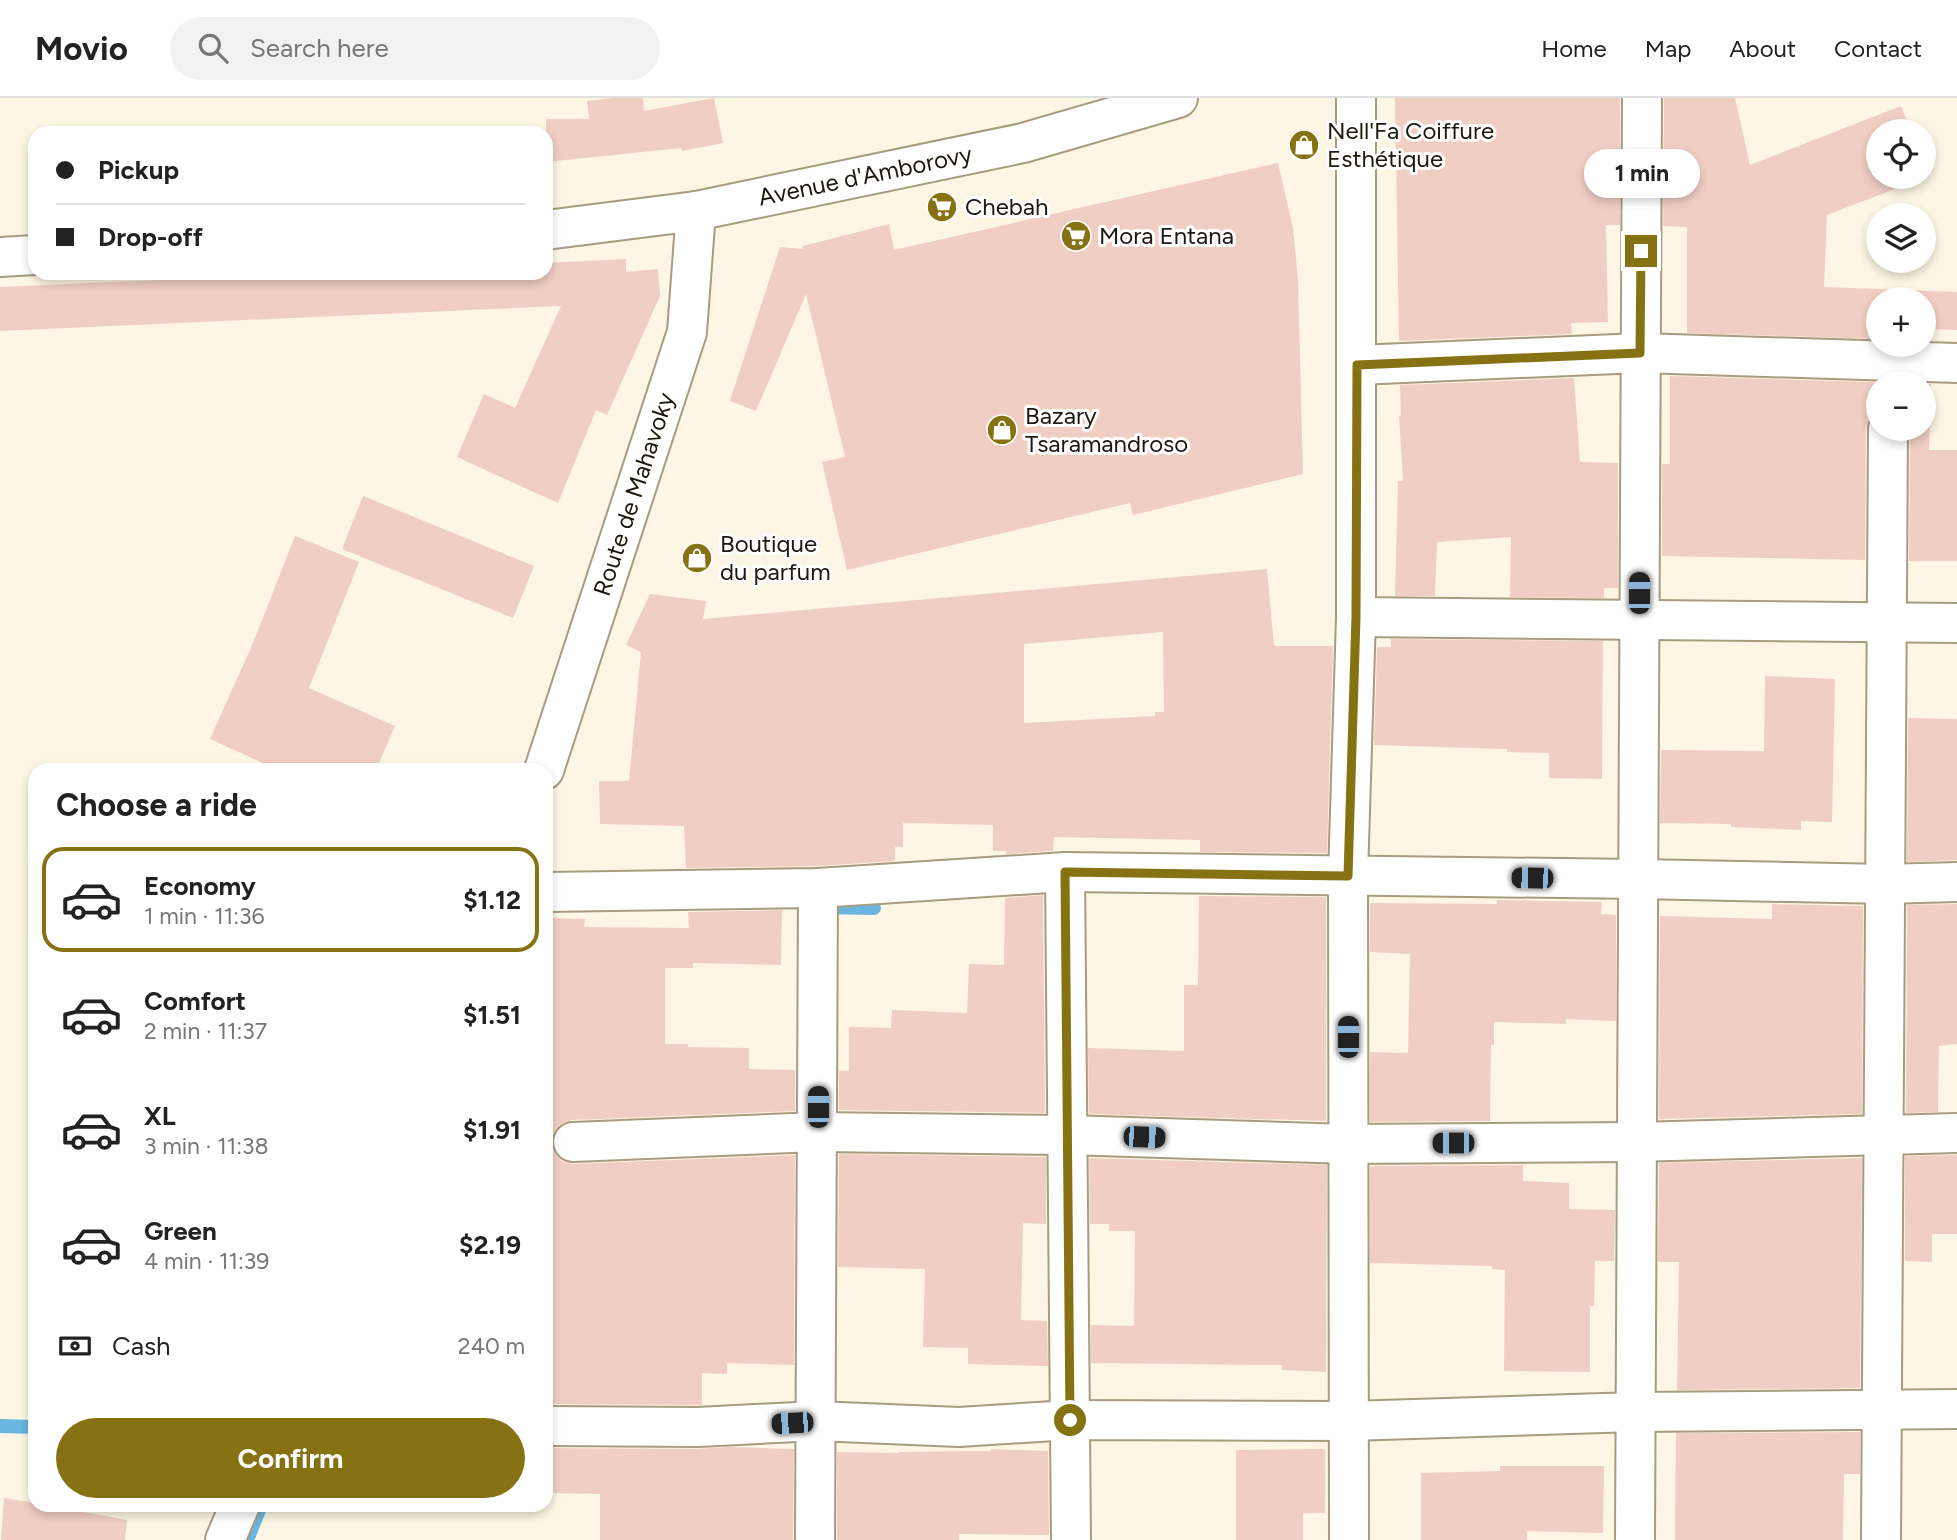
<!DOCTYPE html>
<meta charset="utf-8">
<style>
body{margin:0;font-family:Figtree,sans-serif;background:#f2f2f2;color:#222;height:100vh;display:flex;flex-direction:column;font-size:26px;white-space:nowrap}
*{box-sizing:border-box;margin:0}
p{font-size:23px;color:#767676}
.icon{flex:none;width:38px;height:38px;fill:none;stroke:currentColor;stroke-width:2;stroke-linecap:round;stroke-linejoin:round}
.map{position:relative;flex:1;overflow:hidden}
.sheet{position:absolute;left:28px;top:665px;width:525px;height:749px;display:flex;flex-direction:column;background:#fff;border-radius:21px;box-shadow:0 4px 10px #0003}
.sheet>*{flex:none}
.top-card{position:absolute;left:28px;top:28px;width:525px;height:154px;border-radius:21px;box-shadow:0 4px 10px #0003;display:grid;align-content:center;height:154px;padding:0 28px;background:#fff}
.tools{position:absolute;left:1866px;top:21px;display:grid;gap:14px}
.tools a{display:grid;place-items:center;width:70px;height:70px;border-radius:50%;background:#fff;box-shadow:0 4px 10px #0003;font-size:35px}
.end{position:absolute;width:32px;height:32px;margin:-16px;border:9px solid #877213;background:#fff;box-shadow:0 0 0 4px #fff}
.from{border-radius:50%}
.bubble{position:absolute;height:49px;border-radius:24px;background:#fff;box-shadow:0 4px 10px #0003;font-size:23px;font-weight:700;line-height:49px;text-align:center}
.car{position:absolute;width:21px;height:42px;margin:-21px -10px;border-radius:9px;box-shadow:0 0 5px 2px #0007;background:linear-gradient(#222 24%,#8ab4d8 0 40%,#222 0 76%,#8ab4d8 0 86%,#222 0)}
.top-card b{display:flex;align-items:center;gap:24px;height:66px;font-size:26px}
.top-card b+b{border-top:2px solid #e0e0e0}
.top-card i{width:18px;height:18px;background:#222}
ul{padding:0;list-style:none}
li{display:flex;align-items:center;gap:21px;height:105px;margin:0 14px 10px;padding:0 14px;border:4px solid transparent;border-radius:21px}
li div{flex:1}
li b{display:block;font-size:26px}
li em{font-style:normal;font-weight:700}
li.active{border-color:#877213}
li>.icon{width:63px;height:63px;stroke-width:1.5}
h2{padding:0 28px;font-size:32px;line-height:84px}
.pay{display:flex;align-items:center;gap:18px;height:77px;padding:0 28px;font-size:26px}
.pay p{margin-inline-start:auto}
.primary-button{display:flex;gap:14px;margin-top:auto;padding:14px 28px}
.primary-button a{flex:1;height:80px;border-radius:42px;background:#877213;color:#fff;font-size:28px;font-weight:700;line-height:80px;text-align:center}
header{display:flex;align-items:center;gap:42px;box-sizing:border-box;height:98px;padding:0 35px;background:#fff;border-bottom:2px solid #e0e0e0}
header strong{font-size:33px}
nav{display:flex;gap:38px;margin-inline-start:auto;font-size:24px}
.search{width:490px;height:63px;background:#f2f2f2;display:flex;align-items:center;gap:18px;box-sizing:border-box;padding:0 24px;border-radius:38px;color:#767676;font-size:26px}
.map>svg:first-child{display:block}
</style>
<header>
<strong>Movio</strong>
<div class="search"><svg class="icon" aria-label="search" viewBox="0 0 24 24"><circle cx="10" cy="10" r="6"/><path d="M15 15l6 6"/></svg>Search here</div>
<nav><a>Home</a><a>Map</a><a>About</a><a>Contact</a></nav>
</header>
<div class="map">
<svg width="1957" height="1442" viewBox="0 0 1957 1442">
<rect width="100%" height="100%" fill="#fef6e4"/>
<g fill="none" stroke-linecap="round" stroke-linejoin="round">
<path stroke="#69b6e1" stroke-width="14" d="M819 809 874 810
M0 1328 35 1329
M247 1442 261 1407"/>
</g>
<path fill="#f1cec4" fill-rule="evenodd" d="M613 0H643L644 13 714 0 723 45 682 53 681 50 546 64V21H589L587 3Z
M1395 0H1620V127H1606L1608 224 1571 225 1572 236 1399 243Z
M1664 0H1735L1750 67 1901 8 1911 33H1878V79H1923V65L1929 78 1827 117 1824 189 1957 194V232L1932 231 1931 242H1923V201H1878V241L1687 235V129L1663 128Z
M1278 65 1293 130 1298 182 1303 376 1133 417 1130 405 847 472 822 364 845 359 806 196 756 313 730 303 780 149 803 151V148L889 126 894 152Z
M626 161V174L658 171 660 198 607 317 596 312 558 405 457 359 484 296 515 310 561 208 0 233V189L317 175H546V165Z
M1670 278 1905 285H1878V312L1870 319 1866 330 1865 462 1662 458V366H1670Z
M1574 280 1580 364 1618 365V490H1604V500L1510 499 1511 439 1437 444 1435 498H1395L1398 383H1403L1399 318H1401L1400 287Z
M1923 286H1931L1929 352H1957V463H1909L1910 331H1923Z
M363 398 534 468 513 520 342 451Z
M295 438 359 464 309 590 395 628 376 672H278L210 641 253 545Z
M1267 471 1274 548H1333L1327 755 1200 754V742L1054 739 1053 753 1006 756V753H993V727L903 725V749H895V763L817 768 686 770 684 728 600 726 599 683H629L641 554 626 547 650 496 706 503 703 521ZM1163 534 1164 614H1155V618L1024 625V546Z
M1391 541 1603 543 1602 681 1549 680V655L1507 654V651L1374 647 1377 549H1391Z
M1765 578 1835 581 1832 724 1801 723V732L1731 729V726L1660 725 1661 652 1764 653Z
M1908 620 1957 621V762L1907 764Z
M1043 797 1045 1015 839 1012V973H849V929L891 930 892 912 967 915 969 866 1004 867 1005 800Z
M1199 798 1326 799V1023L1089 1016 1088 950 1184 953V887H1198Z
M1497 802 1602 804 1601 816 1616 817V923L1566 921V926L1494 924V947H1491L1490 1023 1370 1024V954L1408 955 1410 856 1370 854V805L1497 806Z
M1772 806 1863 808 1862 1016 1659 1021 1660 818 1772 821Z
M1957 806V946L1939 948 1938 1014 1906 1015 1907 807Z
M782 812 781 867 693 865V870H665V946H688V949L749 950V971L795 972V1013L572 1022 561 1026 554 1033 551 1044 555 1056 563 1064 574 1066 795 1057 794 1267 727 1265V1276L702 1275V1307L546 1306V820L585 821 584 829 689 830 688 814Z
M839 1056 1046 1059V1126L1023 1125 1021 1222 1047 1223 1048 1268 968 1266V1250L923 1249 925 1171 838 1169Z
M1957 1057V1136H1932V1164L1905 1163V1058Z
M1089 1060 1327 1067 1326 1274 1282 1272V1267L1091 1265V1227L1134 1228 1135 1133H1109V1126H1090Z
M1862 1060 1860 1290 1677 1292 1679 1164H1658L1659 1065Z
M1523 1067V1083L1569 1085V1111L1615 1112 1614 1163H1595L1594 1208H1590V1274L1504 1273 1505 1172 1492 1171V1168L1370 1165V1068Z
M1860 1334V1376H1844L1843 1442H1675L1676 1335Z
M729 1349 794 1351 793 1442H600V1396L546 1395V1350L698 1351Z
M991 1351 1048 1353 1049 1437 959 1436V1442H837V1354L899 1355V1354L991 1353Z
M1325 1351V1415H1303V1442H1236V1352Z
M1500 1368H1604L1603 1435 1527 1433V1442H1421V1375L1500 1373Z
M4 1400 35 1405V1407H44L127 1422 125 1442H1Z"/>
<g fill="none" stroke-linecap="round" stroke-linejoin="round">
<g stroke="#a79c7f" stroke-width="42">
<g id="minor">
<path d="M1357 267 1640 255 1957 265"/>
<path d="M1356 519 1957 525"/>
<path id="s1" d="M544 672 687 234 696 113"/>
<path d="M1065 774 1071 1442"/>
<path d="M546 794 818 790 1065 774 1638 781 1885 786 1957 784"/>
<path d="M573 1044 817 1034 1067 1037 1348 1046 1636 1044 1957 1035"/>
<path d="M546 1328 698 1329 816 1323 959 1329 1070 1322 1349 1323 1635 1314 1957 1311"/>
<path d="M225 1442 240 1407"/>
<path d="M815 1442 818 790"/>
<path d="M1349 1442 1348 778 1356 519V0"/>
<path d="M1635 1442 1642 0"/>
<path d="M1881 1442 1888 331"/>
</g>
</g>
<g stroke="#a79c7f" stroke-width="42">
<g id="major">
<path id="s2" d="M546 132 696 113 1023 45 1178 0"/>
<path d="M0 159 35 157"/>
</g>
</g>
<use href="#minor" stroke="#fff" stroke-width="38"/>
<use href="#major" stroke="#fff" stroke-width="38"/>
</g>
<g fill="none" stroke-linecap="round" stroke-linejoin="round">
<path stroke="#877213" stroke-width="9" d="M1070 1322 1065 774 1348 778 1356 519 1357 267 1640 255 1641 153"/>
</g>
<defs>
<g id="shop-disc" transform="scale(1.575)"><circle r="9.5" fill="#877213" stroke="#fff"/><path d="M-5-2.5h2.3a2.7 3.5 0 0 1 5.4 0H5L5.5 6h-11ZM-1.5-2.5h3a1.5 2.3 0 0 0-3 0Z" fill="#fff"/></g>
<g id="supermarket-disc" transform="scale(1.575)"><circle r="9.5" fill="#877213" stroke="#fff"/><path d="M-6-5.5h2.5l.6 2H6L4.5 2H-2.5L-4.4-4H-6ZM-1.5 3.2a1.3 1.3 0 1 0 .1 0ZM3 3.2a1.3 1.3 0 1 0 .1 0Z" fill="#fff"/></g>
</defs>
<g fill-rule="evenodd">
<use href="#shop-disc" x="1304" y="47"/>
<use href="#supermarket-disc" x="942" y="109"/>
<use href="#supermarket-disc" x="1076" y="138"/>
<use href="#shop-disc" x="1002" y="332"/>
<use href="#shop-disc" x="697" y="460"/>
</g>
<g text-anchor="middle" stroke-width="6" stroke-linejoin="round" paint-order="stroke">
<g font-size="24" fill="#1d180d" stroke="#fff" text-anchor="start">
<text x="1327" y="41">Nell'Fa Coiffure<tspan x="1327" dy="28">Esthétique</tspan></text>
<text x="965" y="117">Chebah</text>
<text x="1099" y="146">Mora Entana</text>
<text x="1025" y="326">Bazary<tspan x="1025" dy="28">Tsaramandroso</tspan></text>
<text x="720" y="454">Boutique<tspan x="720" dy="28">du parfum</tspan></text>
</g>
<g font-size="24" fill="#1d180d" stroke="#fff">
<text dy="8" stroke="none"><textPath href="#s2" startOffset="324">Avenue d'Amborovy</textPath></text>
<text dy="8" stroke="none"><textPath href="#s1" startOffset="290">Route de Mahavoky</textPath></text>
</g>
</g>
</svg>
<div class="tools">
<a><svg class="icon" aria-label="locate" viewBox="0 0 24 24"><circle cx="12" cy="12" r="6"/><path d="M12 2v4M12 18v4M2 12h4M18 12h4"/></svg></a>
<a><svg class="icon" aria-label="layers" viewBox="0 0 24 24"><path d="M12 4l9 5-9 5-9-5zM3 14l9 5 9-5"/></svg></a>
<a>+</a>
<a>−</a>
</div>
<i class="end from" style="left:1070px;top:1322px"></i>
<i class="end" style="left:1641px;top:153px"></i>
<div class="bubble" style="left:1584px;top:51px;width:116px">1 min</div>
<i class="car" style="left:1639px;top:495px;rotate:0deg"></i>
<i class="car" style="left:1532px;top:780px;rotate:271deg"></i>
<i class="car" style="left:1348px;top:939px;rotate:0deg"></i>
<i class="car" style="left:818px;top:1009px;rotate:0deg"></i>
<i class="car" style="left:1144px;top:1039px;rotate:92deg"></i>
<i class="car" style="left:1453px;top:1045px;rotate:270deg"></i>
<i class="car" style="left:792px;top:1325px;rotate:267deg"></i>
<div class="top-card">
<b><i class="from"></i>Pickup</b>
<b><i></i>Drop-off</b>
</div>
<section class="sheet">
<h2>Choose a ride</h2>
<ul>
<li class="active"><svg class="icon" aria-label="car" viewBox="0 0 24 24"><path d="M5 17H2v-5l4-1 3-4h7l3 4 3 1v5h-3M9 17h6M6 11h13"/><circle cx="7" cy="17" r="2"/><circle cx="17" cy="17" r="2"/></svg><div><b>Economy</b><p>1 min · 11:36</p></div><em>$1.12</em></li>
<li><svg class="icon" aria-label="car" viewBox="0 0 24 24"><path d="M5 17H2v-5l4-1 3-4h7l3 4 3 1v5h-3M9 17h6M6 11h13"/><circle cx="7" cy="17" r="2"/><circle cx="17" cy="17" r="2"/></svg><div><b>Comfort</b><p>2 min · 11:37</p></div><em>$1.51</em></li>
<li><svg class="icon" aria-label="car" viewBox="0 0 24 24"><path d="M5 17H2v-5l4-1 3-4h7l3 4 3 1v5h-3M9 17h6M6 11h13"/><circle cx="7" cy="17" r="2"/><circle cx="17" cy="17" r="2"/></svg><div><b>XL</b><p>3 min · 11:38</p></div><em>$1.91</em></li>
<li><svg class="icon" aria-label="car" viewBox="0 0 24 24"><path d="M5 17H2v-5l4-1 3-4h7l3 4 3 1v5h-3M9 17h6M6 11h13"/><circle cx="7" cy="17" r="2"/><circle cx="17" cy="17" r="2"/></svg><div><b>Green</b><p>4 min · 11:39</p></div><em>$2.19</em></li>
</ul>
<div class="pay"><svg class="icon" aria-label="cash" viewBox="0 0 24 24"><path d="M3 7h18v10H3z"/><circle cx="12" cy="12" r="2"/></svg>Cash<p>240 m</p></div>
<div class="primary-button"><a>Confirm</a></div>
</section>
</div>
